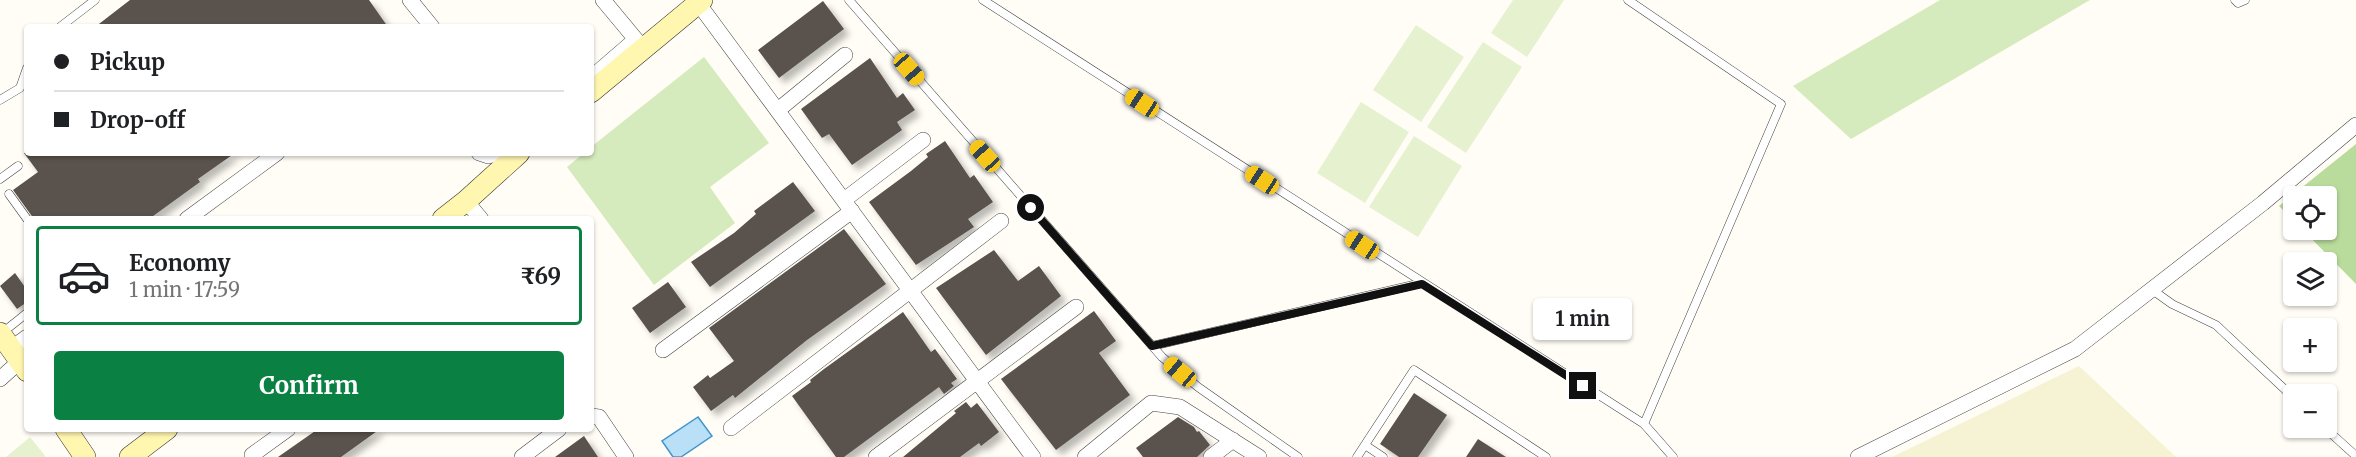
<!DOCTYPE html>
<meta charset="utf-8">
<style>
body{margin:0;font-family:Merriweather,serif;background:#f2f2f2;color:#202124;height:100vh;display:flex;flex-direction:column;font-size:22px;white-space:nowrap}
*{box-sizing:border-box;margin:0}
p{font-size:20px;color:#757577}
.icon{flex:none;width:33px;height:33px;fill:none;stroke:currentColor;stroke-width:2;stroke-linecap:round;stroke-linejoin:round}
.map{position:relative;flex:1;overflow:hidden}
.side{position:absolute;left:24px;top:216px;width:570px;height:216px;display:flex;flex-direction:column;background:#fff;border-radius:6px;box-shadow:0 2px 4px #0004}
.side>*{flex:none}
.top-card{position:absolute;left:24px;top:24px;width:570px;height:132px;border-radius:6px;box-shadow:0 2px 4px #0004;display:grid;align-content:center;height:132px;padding:0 30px;background:#fff}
.buttons{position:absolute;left:2283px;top:186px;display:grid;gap:12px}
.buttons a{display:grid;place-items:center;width:54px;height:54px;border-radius:6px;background:#fff;box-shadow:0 2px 4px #0004;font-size:30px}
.end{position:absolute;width:27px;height:27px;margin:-14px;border:8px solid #111;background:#fff;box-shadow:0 0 0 3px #fff}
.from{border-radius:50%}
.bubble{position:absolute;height:42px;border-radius:6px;background:#fff;box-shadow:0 2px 4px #0004;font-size:20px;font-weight:700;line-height:42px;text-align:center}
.car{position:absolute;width:18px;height:36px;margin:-18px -9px;border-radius:8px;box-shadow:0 0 4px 2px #0007;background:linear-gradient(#f5c518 24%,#345 0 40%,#f5c518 0 76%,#345 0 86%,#f5c518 0)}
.top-card b{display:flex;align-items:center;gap:21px;height:57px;font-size:22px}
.top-card b+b{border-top:2px solid #e0e0e0}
.top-card i{width:15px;height:15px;background:#202124}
ul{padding:10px 0 0;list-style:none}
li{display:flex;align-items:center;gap:18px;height:99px;margin:0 12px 9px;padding:0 18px;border:3px solid transparent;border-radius:6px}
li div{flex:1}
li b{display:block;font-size:22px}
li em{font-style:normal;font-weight:700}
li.selected{border-color:#0b8043}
li>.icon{width:54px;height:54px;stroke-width:1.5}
.button{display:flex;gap:12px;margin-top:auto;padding:12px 30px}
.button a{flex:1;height:69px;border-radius:6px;background:#0b8043;color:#fff;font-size:24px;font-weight:700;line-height:69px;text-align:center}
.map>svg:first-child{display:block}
</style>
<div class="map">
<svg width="2356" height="457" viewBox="0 0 2356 457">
<defs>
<filter id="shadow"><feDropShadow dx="5.5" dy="5.5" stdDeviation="3" flood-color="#0004"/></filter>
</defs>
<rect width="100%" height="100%" fill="#fffdf5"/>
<path fill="#f6f3d4" d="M2079 366 2176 457H1892Z"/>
<path fill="#d5ebbd" d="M1940 0H2090L1851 139 1793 86Z
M704 57 769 143 710 187 735 223 654 285 567 167 584 153H591V147Z"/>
<path fill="#b9dc9c" d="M2356 144V284L2303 230H2326V196H2294L2293 220 2279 206Z"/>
<path fill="#e6f2cf" d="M1513 0H1564L1527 57 1491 33Z
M1416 25 1464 57 1421 122 1373 90Z
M1483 42 1522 67 1466 153 1427 127Z
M1361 102 1409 132 1365 203 1317 173Z
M1414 136 1462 166 1418 237 1369 207Z
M30 437 46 457H6Z"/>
<path fill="#b9e0f7" stroke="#3f96cf" stroke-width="1.5" d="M698 417 712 436 681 457H673L662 441Z"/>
<path fill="#5a524d" filter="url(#shadow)" d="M130 0H369L388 27H95Z
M823 1 844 29 779 78 758 50Z
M870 58 897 98 903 93 915 110 897 122 902 130 852 165 829 134 822 138 801 109Z
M945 141 970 178 974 175 993 202 968 219 974 227 916 265 869 202 911 171 928 157 926 154Z
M24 153H235L198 179 200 182 149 219H34L13 190 38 172Z
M793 182 815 211 710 287 691 262 734 233 756 214 754 211Z
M844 229 886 284 807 340 735 398 733 395 711 411 693 387 708 375 710 378 734 361 709 328Z
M994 250 1018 281 1039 266 1061 296 986 355 936 288Z
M15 273 27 290V302L17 309 0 286Z
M668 282 686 307 650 333 632 308Z
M1094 311 1116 341 1099 353 1130 395 1056 450 1001 379Z
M903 312 931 352 935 349 957 379 951 383 954 386 944 394 939 387 844 457H836L792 396 811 382 810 380 824 369Z
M1414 393 1447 415 1418 457H1399L1380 444Z
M966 402 971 408 977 403 999 432 981 446 979 443 960 457H903L956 413 954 411Z
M1178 417 1194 427 1197 432 1199 431 1210 445 1197 457H1143L1136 448Z
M318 429H380L341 457H278Z
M584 436 598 457H555Z
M1478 439 1506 457H1466Z"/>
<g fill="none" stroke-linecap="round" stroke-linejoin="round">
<g stroke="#444" stroke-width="9">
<path id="lane" d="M849 0 1162 357 1198 387 1298 457
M983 0 1644 424 1673 457
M1628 0 1781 104 1644 424
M2235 0 2238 3 2245 0
M60 27 95 0
M0 100 20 88 27 68
M0 179 18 166
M9 194 27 219
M2151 289 2172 304 2216 325 2294 398
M2 333 27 313
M1152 346 1422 283
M2325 428 2356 456
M1365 445 1383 457
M1357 457 1414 370 1546 457"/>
</g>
<g stroke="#444" stroke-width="16">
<path id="street" d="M410 0 432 27
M603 0 643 48
M698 3 1033 457
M591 78 635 40
M778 110 845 55
M479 153 488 156 501 153
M844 200 923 140
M466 201 481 219
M187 219 277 153
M12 348 27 337
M663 350 852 211
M0 379 20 361
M591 416 599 417 626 457
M731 428 1001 221
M252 455 288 429
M522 457 559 429
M876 457 1076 307
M1085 457 1151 403 1180 407 1259 457
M1211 457 1233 440
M1858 457 2075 349 2263 203 2356 125"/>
</g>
<g stroke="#333" stroke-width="22">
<path id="secondary" d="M591 92 702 0
M443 219 466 201 519 153
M0 333 27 371
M66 429 85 457
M130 457 167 429"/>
</g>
<use href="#lane" stroke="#fff" stroke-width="8"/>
<use href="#street" stroke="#fff" stroke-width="15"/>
<use href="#secondary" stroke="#fff6b0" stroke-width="21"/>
</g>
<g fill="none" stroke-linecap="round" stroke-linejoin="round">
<path stroke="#111" stroke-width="8" d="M1031 208 1152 346 1422 284 1583 386"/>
</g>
</svg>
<div class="buttons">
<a><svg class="icon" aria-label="locate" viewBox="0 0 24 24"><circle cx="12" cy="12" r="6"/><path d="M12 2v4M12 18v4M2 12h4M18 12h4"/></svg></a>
<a><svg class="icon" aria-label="layers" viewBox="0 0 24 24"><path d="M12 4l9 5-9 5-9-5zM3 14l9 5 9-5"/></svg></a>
<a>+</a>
<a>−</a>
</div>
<i class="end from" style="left:1031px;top:208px"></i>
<i class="end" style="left:1583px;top:386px"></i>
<div class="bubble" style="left:1533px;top:298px;width:99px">1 min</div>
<i class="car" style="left:909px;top:69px;rotate:139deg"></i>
<i class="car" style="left:1142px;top:103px;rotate:303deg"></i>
<i class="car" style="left:985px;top:156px;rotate:318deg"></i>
<i class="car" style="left:1262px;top:180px;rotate:303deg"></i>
<i class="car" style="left:1362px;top:245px;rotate:303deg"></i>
<i class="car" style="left:1180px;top:372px;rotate:310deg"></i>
<div class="top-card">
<b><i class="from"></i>Pickup</b>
<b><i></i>Drop-off</b>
</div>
<section class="side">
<ul>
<li class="selected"><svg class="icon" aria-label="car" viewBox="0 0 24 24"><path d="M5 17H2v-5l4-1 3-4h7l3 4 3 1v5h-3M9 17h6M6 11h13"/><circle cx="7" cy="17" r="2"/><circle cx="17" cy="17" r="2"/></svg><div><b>Economy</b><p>1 min · 17:59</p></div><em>₹69</em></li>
</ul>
<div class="button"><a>Confirm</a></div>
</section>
</div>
